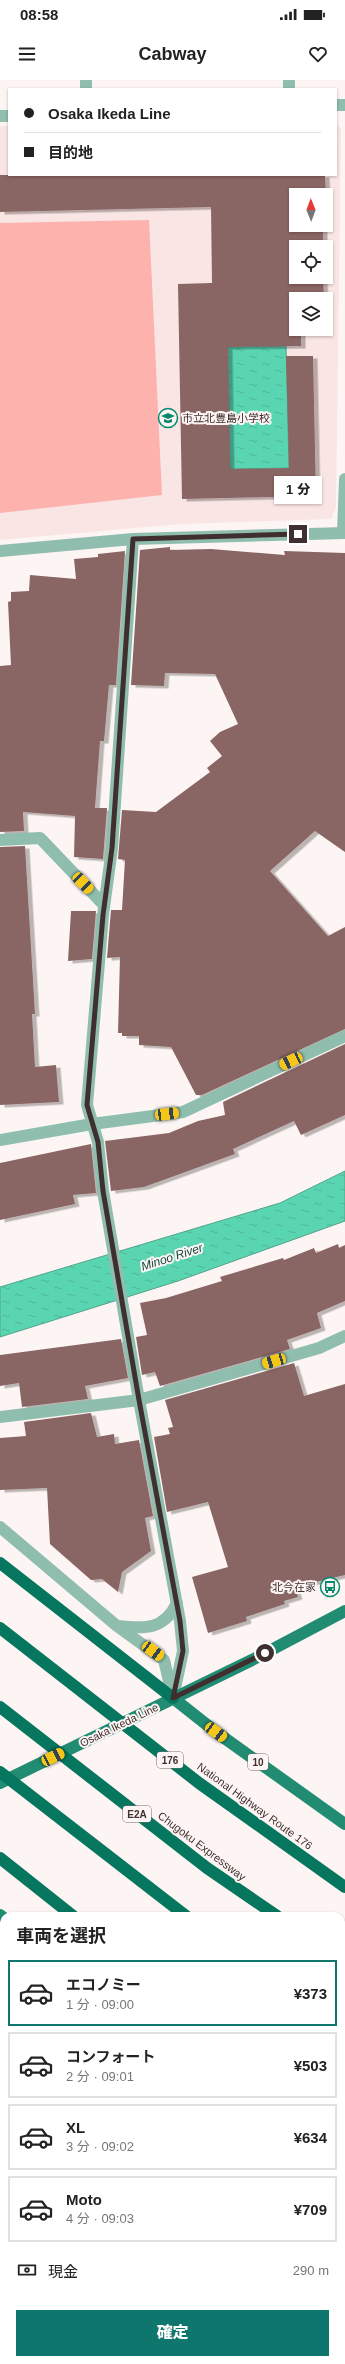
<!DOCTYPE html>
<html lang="ja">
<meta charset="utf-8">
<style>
body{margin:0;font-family:Arial,"Noto Sans JP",sans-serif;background:#f2f2f2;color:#222;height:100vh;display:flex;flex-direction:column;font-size:15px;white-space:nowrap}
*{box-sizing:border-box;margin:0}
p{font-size:13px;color:#767676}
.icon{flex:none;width:22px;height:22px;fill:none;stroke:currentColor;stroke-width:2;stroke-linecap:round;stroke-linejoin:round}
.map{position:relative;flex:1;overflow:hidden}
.side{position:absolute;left:0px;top:1832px;width:345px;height:452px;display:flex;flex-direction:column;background:#fff;border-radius:12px 12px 0 0;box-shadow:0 1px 3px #0004}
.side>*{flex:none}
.hud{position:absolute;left:8px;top:8px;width:329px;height:88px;border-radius:0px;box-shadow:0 1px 3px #0004;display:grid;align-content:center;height:88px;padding:0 16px;background:#fff}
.needle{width:26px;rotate:359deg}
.fabs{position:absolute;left:289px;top:108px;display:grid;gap:8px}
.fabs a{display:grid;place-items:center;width:44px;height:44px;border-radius:0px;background:#fff;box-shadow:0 1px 3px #0004;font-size:20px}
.end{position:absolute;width:18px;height:18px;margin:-9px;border:5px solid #3f2f2e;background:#fff;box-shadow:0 0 0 2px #fff}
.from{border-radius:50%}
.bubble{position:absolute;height:28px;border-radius:0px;background:#fff;box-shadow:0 1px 3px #0004;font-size:13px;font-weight:800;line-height:28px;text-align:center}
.car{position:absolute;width:12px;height:24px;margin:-12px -6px;border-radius:5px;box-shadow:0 0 3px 1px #0007;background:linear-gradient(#f5c518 24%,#345 0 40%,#f5c518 0 76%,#345 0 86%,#f5c518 0)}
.hud b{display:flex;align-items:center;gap:14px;height:38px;font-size:15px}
.hud b+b{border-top:1px solid #e0e0e0}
.hud i{width:10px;height:10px;background:#222}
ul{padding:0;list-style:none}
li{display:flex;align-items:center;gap:12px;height:66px;margin:0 8px 6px;padding:0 8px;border:2px solid #e0e0e0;border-radius:0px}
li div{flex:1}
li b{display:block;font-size:15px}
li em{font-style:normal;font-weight:800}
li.selected{border-color:#0f766e}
li>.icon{width:36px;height:36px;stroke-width:1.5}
h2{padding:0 16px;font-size:18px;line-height:48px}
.pay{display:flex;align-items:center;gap:10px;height:44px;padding:0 16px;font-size:15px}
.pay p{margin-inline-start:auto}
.primary-button{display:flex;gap:8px;margin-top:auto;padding:8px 16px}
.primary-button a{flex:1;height:46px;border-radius:0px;background:#0f766e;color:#fff;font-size:16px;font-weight:800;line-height:46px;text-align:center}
.status{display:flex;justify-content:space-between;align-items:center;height:28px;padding:0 20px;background:#fff;direction:ltr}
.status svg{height:11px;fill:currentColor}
header{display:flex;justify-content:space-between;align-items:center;height:52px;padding:0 16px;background:#fff;font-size:18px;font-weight:800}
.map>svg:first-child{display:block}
</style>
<div class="status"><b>08:58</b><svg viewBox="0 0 49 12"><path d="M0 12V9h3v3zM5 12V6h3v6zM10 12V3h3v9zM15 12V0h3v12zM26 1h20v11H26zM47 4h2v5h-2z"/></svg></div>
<header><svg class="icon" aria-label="menu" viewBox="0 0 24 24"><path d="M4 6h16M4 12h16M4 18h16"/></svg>Cabway<svg class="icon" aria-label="heart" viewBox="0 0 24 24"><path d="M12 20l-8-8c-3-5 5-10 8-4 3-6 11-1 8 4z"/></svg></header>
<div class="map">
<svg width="345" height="2284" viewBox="0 0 345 2284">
<defs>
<pattern id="water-ripples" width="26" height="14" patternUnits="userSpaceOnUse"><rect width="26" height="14" fill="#5ad5b2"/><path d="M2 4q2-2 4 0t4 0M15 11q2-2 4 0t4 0" fill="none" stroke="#4fb799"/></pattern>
<filter id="shadow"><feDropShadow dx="4.5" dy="2.5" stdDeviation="0" flood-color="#0004"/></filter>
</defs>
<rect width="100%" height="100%" fill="#fdf5f4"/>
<path fill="#f9e5e4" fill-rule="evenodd" d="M336 43 341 49 336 427 331 439 181 444 0 460V46H9V95H336ZM296 115H326V145H296ZM296 167H326V197H296ZM296 219H326V249H296Z"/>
<path fill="#fdb2ae" d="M149 140 162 415 0 433V143Z"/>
<path fill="url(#water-ripples)" stroke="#52a38a" d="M286 266 289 388 230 389 228 267Z
M345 1091V1141L178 1201 0 1257V1207L280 1123Z"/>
<path fill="#896563" filter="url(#shadow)" d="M0 95H325L326 115H296V145H323V167H296V197H323L324 219H296V249H301V266L228 267 230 389 289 388 286 276H313L316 416 182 419 178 204 212 203 211 127 0 132Z
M170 467V470L211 469 285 475 284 471 345 473V772L315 751 270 791 328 856 345 847V949L202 1015H196L171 967 139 965V956H122V953H118L120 877 107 878 111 830H122L125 780 118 779 122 730 156 732 210 692 207 688 222 676 210 661 220 652 238 644 215 594 165 593 164 606 131 605 140 470Z
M125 471 116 605H109L104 661H100L95 728H107L103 779 74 777 75 736 23 732 24 751 0 752V586L11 585 8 522 11 521V512L29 511 30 495 76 499 74 479 98 477V474Z
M25 766 35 934H32L35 987 56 985 59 1022 0 1025V767Z
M71 831H96L92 879 68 881Z
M345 964V1035L301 1055 294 1041 233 1069 235 1074 144 1107 111 1111 105 1061 169 1053 198 1041 225 1035 223 1022Z
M91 1064 96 1113 73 1115 75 1124 0 1140V1083Z
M338 1164 339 1168 345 1165V1221L317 1233 321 1248 287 1260 290 1269 160 1306 155 1292 142 1295 136 1257 147 1255 140 1223 166 1218 222 1201 220 1197 283 1178 284 1180 314 1168 316 1173Z
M121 1259 128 1298 85 1306 88 1319 22 1327 19 1303 0 1306V1275Z
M294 1283 304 1316 345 1304V1495L295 1507 298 1517 284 1521 285 1524 246 1537 247 1541 208 1553 192 1497 228 1487 208 1422 167 1432 154 1357 170 1354 168 1348 173 1347 165 1320Z
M91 1333 97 1357 114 1354 115 1364 139 1360 153 1436 145 1438 151 1471 122 1492 118 1512 102 1499 91 1500 50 1464 47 1408 0 1410V1358L26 1356 24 1342Z"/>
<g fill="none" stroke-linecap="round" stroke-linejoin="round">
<path stroke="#90beae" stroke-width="12" d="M86 0V9
M289 0V9
M336 25H345
M0 36H9
M343 453 345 399
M133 459 112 768 103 835 87 1025 98 1062 103 1111 139 1320 180 1541 183 1571 173 1618
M0 471 133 459 345 453
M0 760 40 758 104 825
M0 1060 92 1044 183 1032 345 956
M0 1337 139 1320 319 1268 345 1256
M0 1447 117 1546 164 1580 172 1614
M118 1546C145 1549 164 1550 177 1523
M341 2144 345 2142
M21 2280 22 2284
M0 2281 6 2280"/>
<path stroke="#218c72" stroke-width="12" d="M173 1618 216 1652 345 1744
M0 1703 252 1580 345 1531
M0 1835 4 1838
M341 2081 345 2084"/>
<path stroke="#06765e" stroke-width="12" d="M0 1483 173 1618
M0 1778 73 1836
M341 1880 345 1883
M341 1943 345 1946
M341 2021 345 2024"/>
<path stroke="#06765e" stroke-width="12" d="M0 1548 199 1703 345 1807
M0 1627 207 1788 277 1836
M0 1692 186 1836"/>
</g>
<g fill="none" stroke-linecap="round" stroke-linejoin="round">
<path stroke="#3f2f2e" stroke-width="5" d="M265 1573 173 1618 183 1571 180 1541 139 1320 103 1111 98 1062 87 1025 103 835 112 768 133 459 298 454"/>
</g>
<defs>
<g id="school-ring" transform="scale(1)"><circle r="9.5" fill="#fdf5f4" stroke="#05896d" stroke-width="1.5"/><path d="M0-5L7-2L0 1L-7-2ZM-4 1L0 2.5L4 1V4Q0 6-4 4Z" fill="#05896d"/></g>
<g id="bus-ring" transform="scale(1)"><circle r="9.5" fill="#fdf5f4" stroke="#05896d" stroke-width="1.5"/><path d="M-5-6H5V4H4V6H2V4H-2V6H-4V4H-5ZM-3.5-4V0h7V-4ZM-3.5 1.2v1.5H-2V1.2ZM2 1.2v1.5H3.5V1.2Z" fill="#05896d"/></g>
</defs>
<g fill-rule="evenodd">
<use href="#school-ring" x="168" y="338"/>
<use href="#bus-ring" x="330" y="1507"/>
</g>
<g text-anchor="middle" stroke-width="4" stroke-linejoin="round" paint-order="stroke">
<g fill="#fdf5f4" stroke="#786a69" stroke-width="1">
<rect x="157" y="1672" width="26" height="16" rx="3"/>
<rect x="248" y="1674" width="20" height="16" rx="3"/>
<rect x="123" y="1726" width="28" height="16" rx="3"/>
</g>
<g font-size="10" font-weight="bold" fill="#3f2f2e">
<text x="170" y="1684">176</text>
<text x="258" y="1686">10</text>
<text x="137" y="1738">E2A</text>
</g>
<g font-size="11" fill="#3f2f2e" stroke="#fdf5f4" text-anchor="start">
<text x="182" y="342">市立北豊島小学校</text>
<text x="316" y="1511" text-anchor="end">北今在家</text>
</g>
<g font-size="11" fill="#3f2f2e" stroke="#fdf5f4">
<text transform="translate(119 1645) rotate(-26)" y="4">Osaka Ikeda Line</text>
<text transform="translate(255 1726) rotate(36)" y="4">National Highway Route 176</text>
<text transform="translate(202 1766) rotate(37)" y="4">Chugoku Expressway</text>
</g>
<g font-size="12" font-style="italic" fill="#104638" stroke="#fdf5f4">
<text transform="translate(172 1177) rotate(-18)" y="4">Minoo River</text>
</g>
</g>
</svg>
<div class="fabs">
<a><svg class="needle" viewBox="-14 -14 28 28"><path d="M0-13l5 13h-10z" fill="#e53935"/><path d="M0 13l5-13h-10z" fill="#767676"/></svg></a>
<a><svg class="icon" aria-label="locate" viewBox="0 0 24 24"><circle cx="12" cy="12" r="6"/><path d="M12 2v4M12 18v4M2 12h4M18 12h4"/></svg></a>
<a><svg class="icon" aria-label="layers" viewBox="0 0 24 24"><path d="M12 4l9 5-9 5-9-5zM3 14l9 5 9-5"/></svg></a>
</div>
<i class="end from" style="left:265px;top:1573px"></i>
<i class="end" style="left:298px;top:454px"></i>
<div class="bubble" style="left:274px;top:396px;width:48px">1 分</div>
<i class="car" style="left:83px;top:803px;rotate:136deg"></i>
<i class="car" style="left:291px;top:981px;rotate:245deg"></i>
<i class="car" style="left:167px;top:1034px;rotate:83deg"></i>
<i class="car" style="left:274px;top:1281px;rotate:254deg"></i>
<i class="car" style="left:153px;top:1571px;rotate:126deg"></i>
<i class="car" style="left:216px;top:1652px;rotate:126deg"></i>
<i class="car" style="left:53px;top:1677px;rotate:64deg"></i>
<div class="hud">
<b><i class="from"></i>Osaka Ikeda Line</b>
<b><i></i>目的地</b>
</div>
<section class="side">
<h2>車両を選択</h2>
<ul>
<li class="selected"><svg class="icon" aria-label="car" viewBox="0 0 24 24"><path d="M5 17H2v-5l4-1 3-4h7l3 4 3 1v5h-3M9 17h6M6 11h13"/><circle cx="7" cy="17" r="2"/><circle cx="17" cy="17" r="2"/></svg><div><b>エコノミー</b><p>1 分 · 09:00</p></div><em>¥373</em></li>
<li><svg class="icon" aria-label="car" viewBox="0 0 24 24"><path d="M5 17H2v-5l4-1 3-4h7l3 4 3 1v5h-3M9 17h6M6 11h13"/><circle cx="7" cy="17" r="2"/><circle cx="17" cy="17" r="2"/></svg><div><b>コンフォート</b><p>2 分 · 09:01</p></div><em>¥503</em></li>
<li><svg class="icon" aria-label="car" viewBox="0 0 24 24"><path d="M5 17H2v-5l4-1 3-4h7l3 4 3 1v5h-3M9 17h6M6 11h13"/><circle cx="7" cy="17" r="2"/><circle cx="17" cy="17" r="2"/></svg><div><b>XL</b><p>3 分 · 09:02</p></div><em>¥634</em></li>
<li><svg class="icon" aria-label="car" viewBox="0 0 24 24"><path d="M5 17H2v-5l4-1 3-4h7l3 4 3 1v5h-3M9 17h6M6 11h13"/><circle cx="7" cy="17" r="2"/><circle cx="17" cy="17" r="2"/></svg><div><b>Moto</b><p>4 分 · 09:03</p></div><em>¥709</em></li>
</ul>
<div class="pay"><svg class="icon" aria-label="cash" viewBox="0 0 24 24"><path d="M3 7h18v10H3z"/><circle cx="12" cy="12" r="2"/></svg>現金<p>290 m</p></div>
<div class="primary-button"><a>確定</a></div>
</section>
</div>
